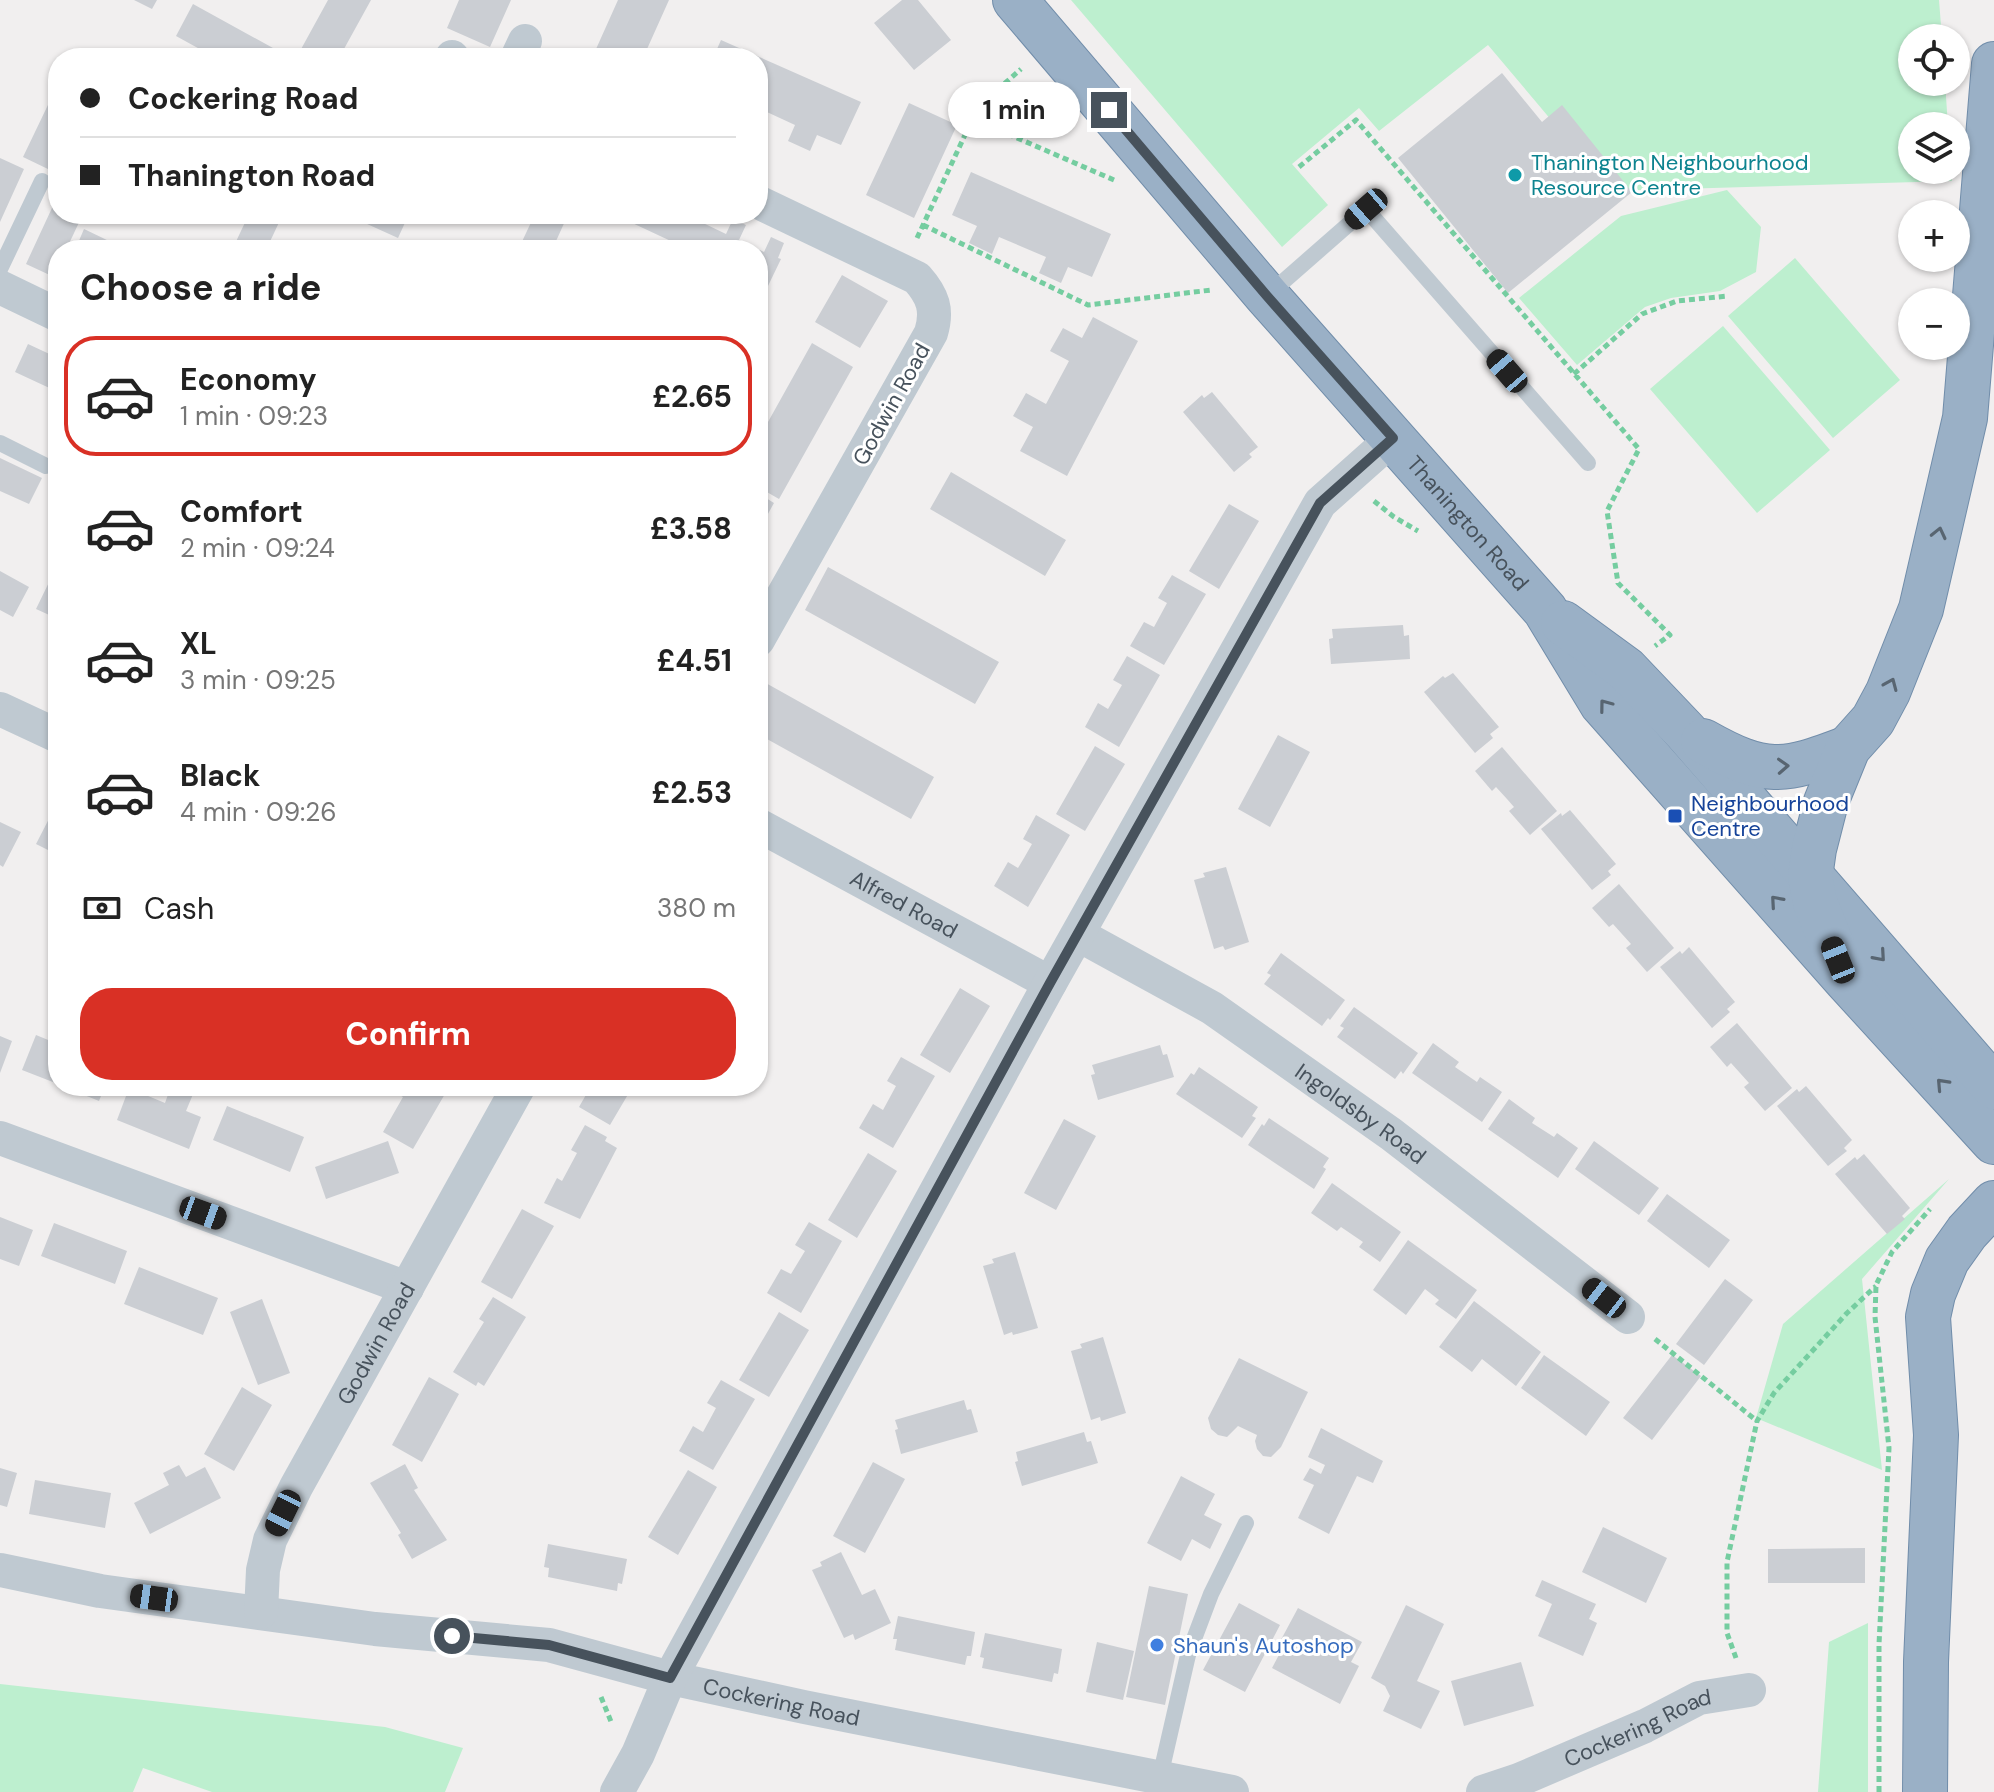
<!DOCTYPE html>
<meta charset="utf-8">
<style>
body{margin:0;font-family:"DM Sans",sans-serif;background:#f2f2f2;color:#222;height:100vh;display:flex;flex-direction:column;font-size:30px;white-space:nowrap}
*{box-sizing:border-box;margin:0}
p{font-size:26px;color:#767676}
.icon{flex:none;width:44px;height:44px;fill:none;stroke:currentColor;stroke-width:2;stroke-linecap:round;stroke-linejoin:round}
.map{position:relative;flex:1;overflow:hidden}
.sheet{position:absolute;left:48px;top:240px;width:720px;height:856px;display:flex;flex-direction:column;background:#fff;border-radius:32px;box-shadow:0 2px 6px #0004}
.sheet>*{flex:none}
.hud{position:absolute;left:48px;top:48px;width:720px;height:176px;border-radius:32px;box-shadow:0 2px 6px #0004;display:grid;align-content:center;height:176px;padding:0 32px;background:#fff}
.buttons{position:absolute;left:1898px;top:24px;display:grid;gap:16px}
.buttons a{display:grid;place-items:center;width:72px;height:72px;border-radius:50%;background:#fff;box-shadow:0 2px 6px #0004;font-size:40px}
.end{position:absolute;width:36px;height:36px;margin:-18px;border:10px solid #47525c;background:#fff;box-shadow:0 0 0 4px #fff}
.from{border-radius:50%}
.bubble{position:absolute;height:56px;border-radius:28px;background:#fff;box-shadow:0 2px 6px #0004;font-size:26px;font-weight:700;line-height:56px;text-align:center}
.car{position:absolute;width:24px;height:48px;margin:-24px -12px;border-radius:10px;box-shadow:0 0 6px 2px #0007;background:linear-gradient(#222 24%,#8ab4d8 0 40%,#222 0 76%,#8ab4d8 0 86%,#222 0)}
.hud b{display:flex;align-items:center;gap:28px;height:76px;font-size:30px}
.hud b+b{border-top:2px solid #e0e0e0}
.hud i{width:20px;height:20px;background:#222}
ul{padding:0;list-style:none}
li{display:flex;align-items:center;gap:24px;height:120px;margin:0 16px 12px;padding:0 16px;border:4px solid transparent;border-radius:32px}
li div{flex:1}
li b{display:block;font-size:30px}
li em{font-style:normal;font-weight:700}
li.selected{border-color:#d93025}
li>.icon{width:72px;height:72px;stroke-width:1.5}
h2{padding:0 32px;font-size:36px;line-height:96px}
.pay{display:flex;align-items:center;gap:20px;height:88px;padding:0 32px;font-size:30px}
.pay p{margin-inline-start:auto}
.cta{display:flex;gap:16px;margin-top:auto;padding:16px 32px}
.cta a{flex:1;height:92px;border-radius:32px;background:#d93025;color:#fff;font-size:32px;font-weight:700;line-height:92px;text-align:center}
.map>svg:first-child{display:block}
</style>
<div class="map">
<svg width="1994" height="1792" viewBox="0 0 1994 1792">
<rect width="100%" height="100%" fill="#f1efef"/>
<path fill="#bdefcf" d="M1071 0H1939L1942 38H1912V82H1945L1948 126H1912V170H1951L1952 181 1611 191 1488 45 1379 131 1359 108 1292 164 1328 205 1282 247Z
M1727 190 1761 227 1756 272 1720 291 1671 298 1645 307 1577 365 1519 298 1621 216Z
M1795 258 1900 380 1833 438 1728 316Z
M1723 326 1830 450 1757 513 1650 389Z
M1949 1179 1862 1279 1882 1470 1756 1418 1783 1324Z
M1868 1623V1792H1818L1829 1642Z
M0 1684 385 1727 463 1748 445 1792H212L143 1768 133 1792H0Z"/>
<path fill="#cbced3" d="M134 0H157L152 9Z
M328 0H371L339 58H302L300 51Z
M459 0H511L490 47 447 28Z
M618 0H669L643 58H592Z
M902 0H918L951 40 914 70 874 23Z
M193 4 273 48 268 58H216L176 36Z
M721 40 861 102 841 145 817 135 810 151 788 141 795 125 758 108V58H713Z
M1502 73 1542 122 1562 105 1632 192 1508 293 1398 158Z
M58 84V154L50 170 23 157Z
M909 103 957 125 914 218 866 195Z
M0 158 24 169 0 222Z
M971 172 1111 234 1092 277 1068 267 1061 283 1039 273 1046 257 999 237 992 254 969 243 977 226 952 215Z
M58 195V214H83L66 250H58V267L54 277 26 264Z
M249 214H283L266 250H232Z
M345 214H409L398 238Z
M535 214H555L566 219 552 250H518Z
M613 214H705L701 222 726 234 733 219 746 225 739 240 764 252 771 237 784 243 778 258 781 259 768 286 758 281V250H690Z
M84 229 109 241 127 250H75Z
M842 275 888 301 860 348 815 322Z
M1093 317 1138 341 1067 476 1020 451 1033 427 1013 416 1026 393 1046 404 1069 361 1050 351 1063 328 1082 338Z
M812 343 853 367 779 499 758 487V440Z
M28 344 58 358V392L15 372Z
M1212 392 1258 447 1249 454 1252 457 1234 472 1183 412 1202 395 1204 398Z
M0 458 42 478 29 504 0 491Z
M951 472 1066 540 1045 576 930 509Z
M758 493 774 503 758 532Z
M1229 504 1259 521 1219 589 1189 571Z
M828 567 999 662 975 704 805 610Z
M0 571 29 587 13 617 0 610Z
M53 574 58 576V619L36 609Z
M1172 575 1206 594 1164 665 1130 646 1144 622 1154 627 1167 603 1158 598Z
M1403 625 1404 636 1409 635 1410 659 1331 664 1329 639 1333 638 1332 629Z
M1127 656 1160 675 1119 747 1085 727 1098 703 1108 709 1122 685 1113 680Z
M1453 673 1499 727 1490 734 1493 738 1475 753 1424 692 1443 676 1445 678Z
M764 682 934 777 911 819 758 734V693Z
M1278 735 1310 752 1270 827 1238 809Z
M1095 746 1125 764 1085 831 1056 814Z
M1502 747 1557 811 1530 835 1509 811 1514 807 1507 799 1496 787 1492 791 1475 771Z
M1570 810 1616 864 1608 871 1611 875 1592 890 1541 829 1561 813 1562 816Z
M52 813 58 816V855L36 844Z
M1036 815 1070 835 1028 907 994 886 1008 862 1018 868 1024 858 1032 844 1023 839Z
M0 822 21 832 3 867 0 865Z
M1226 867 1249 942 1225 950 1223 946 1214 949 1194 880 1205 877 1203 873Z
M1619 884 1674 948 1647 972 1626 948 1631 944 1613 924 1609 927 1592 908Z
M1689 947 1735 1002 1727 1009 1730 1012 1712 1028 1660 967 1680 951 1682 954Z
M1281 953 1345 1000 1330 1020 1328 1018 1322 1026 1264 984 1271 975 1267 973Z
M960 988 990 1006 950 1073 920 1055Z
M1354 1007 1418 1053 1403 1074 1401 1071 1395 1079 1337 1037 1344 1028 1340 1026Z
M1737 1023 1792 1088 1765 1111 1744 1087 1749 1083 1731 1063 1727 1067 1710 1047Z
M36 1035 58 1044V1084L22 1070Z
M0 1036 12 1041 0 1073Z
M1433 1043 1459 1062 1455 1067 1477 1082 1480 1077 1502 1092 1482 1122 1412 1073Z
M1160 1045 1163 1055 1167 1054 1174 1077 1098 1100 1091 1075 1095 1074 1092 1065Z
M901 1057 935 1076 893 1148 859 1128 873 1104 883 1110 896 1086 887 1081Z
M1199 1067 1258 1107 1252 1116 1256 1118 1242 1138 1176 1094 1191 1073 1194 1075Z
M62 1086H105L99 1101Z
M171 1086 196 1087 186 1111 201 1117 189 1149 117 1120 129 1088 165 1103Z
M403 1086 449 1087 413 1149 383 1132 403 1097 398 1094Z
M591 1086H633L610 1125 579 1107Z
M1806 1086 1852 1140 1844 1148 1847 1151 1828 1166 1777 1106 1797 1089 1799 1092Z
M1509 1099 1535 1118 1532 1123 1554 1137 1557 1133 1578 1148 1558 1178 1488 1129Z
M227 1106 304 1137 290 1172 213 1140Z
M1269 1118 1329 1158 1323 1167 1326 1169 1314 1189 1248 1145 1262 1124 1264 1126Z
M1064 1119 1096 1136 1056 1210 1024 1193Z
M585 1125 607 1137 605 1141 617 1148 580 1219 544 1203 557 1178 562 1181 577 1153 571 1150Z
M388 1141 399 1173 326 1199 315 1167Z
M1594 1141 1659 1188 1639 1215 1575 1169Z
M868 1153 897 1171 857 1238 828 1220Z
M1864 1154 1910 1208 1902 1216 1905 1219 1887 1234 1835 1174 1855 1157 1857 1160Z
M1332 1183 1401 1232 1380 1262 1359 1247 1363 1242 1341 1227 1337 1231 1311 1213Z
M1667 1194 1730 1240 1709 1268 1647 1221Z
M522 1209 554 1226 512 1299 481 1282Z
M0 1217 33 1230 19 1266 0 1259Z
M809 1222 842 1241 801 1313 767 1293 781 1269 791 1274 805 1251 795 1245Z
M54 1223 127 1251 115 1284 41 1256Z
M1408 1240 1477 1290 1456 1319 1435 1304 1439 1300 1425 1289 1406 1315 1373 1290Z
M1015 1252 1038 1328 1013 1335 1012 1332 1004 1335 983 1266 994 1263 992 1259Z
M139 1267 218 1298 203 1335 124 1304Z
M1725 1279 1753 1300 1704 1365 1676 1344Z
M493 1297 526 1317 484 1386 478 1382 476 1386 453 1372 484 1322 479 1319Z
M262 1299 290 1373 258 1385 230 1312Z
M1474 1301 1541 1352 1516 1386 1482 1359 1472 1372 1439 1347Z
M779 1312 809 1330 769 1397 739 1380Z
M1103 1337 1126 1413 1101 1421 1100 1417 1091 1420 1071 1351 1082 1348 1080 1344Z
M1544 1355 1610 1402 1586 1436 1521 1388Z
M1672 1355 1701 1376 1652 1440 1623 1418Z
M1239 1358 1308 1392 1281 1447 1271 1457 1263 1456 1257 1449 1255 1441 1257 1435 1238 1426 1227 1437 1218 1435 1211 1429 1208 1418Z
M429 1377 459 1394 422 1462 392 1445Z
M721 1380 755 1399 713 1470 679 1451 693 1426 703 1432 709 1421 716 1408 707 1403Z
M242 1387 272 1405 234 1471 204 1454Z
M964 1400 967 1410 971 1409 978 1432 901 1454 895 1430 898 1429 895 1420Z
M1321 1428 1383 1461 1373 1483 1357 1476 1329 1534 1298 1518 1314 1485 1303 1480 1310 1468 1321 1474 1325 1465 1308 1457Z
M1084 1432 1087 1442 1091 1441 1098 1463 1022 1486 1015 1462 1018 1461 1016 1452Z
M873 1462 905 1479 865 1553 833 1536Z
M405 1464 418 1488 414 1490 447 1540 412 1559 398 1535 401 1533 370 1483Z
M179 1465 186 1477 205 1467 221 1498 150 1534 134 1503 169 1485 163 1473Z
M0 1468 17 1473 7 1507 0 1505Z
M688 1470 717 1487 678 1555 648 1537Z
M1181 1476 1215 1494 1204 1515 1222 1524 1210 1549 1192 1539 1181 1561 1147 1543Z
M35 1480 111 1493 105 1528 29 1514Z
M1603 1527 1667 1558 1646 1603 1582 1572Z
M548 1544 627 1559 622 1584 618 1583 617 1591 548 1577 549 1568 544 1567Z
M1865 1548V1583H1768V1549Z
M841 1552 862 1595 875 1589 891 1623 855 1640 853 1634 844 1638 812 1570 822 1566 820 1562Z
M1542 1580 1596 1604 1589 1619 1597 1623 1583 1656 1538 1636 1552 1604 1535 1596Z
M1149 1586 1188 1594 1165 1705 1126 1697Z
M1239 1603 1280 1625 1245 1692 1203 1670Z
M1406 1605 1444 1624 1417 1681 1440 1691 1421 1729 1383 1711 1390 1696 1385 1686 1371 1678Z
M1298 1608 1362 1642 1351 1662 1359 1666 1340 1704 1272 1668 1281 1651 1276 1649Z
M898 1616 975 1632 971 1656H967L965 1665 895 1650 897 1639H893Z
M985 1633 1062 1649 1058 1674 1054 1673 1052 1682 982 1668 984 1658 980 1657Z
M1097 1642 1134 1651 1123 1700 1086 1692Z
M1521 1662 1534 1706 1464 1726 1451 1681Z"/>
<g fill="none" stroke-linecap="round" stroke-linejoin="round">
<g stroke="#718daa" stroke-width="46">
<g id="trunk">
<path id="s6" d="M1015 0 1267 296 1545 610 1602 704 1846 980 1994 1142"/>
<path d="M1563 623 1626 669 1685 731 1994 1087"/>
<path d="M1703 741C1765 776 1783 773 1848 748"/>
<path d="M1835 952 1815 902 1810 877 1814 849 1826 802 1848 748 1873 720 1888 692 1921 609 1965 418 1994 64"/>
<path d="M1925 1792 1926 1662 1936 1435 1928 1317 1933 1294 1947 1260 1967 1232 1994 1203"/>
</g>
</g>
<path stroke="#75cda0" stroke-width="5" stroke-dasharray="6 4" stroke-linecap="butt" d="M971 118 1114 180
M1299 167 1356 120 1639 449 1607 511 1618 583 1670 635 1655 646
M923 225 1088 305 1211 290
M917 238 978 107 1021 69
M1574 374 1642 314 1677 301 1728 296
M1374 501 1394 517 1418 531
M1655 1339 1757 1421
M1736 1658 1727 1633V1562L1757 1421 1774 1393 1847 1313 1876 1286
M601 1697 612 1724
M1879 1792V1644L1889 1448 1875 1317 1876 1285 1892 1252 1930 1209"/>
<path stroke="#bfc9d1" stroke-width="16" d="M0 269 42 181
M1269 294 1366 209 1588 463
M0 443 46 466
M1160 1777 1188 1655 1211 1594 1246 1523"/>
<g stroke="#bfc9d1" stroke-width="34">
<path d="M452 57 453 58"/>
<path d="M517 58 525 41"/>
<path d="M758 202 917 278C933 296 938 310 931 333L758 640"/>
<path d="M0 287 58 315"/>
<path d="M0 709 58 736"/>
<path id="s1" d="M758 825 1050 983"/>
<path id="s2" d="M1079 935 1212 1008 1391 1134 1628 1317"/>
<path d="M0 1138 407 1288"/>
<path id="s3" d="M0 1570 100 1591 375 1629 549 1645 670 1678 804 1707 1232 1792"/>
<path id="s4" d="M261 1612 263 1570 270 1540 296 1487 519 1086"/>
<path d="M617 1792 638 1754 670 1678 1050 983 1320 503 1393 438"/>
<path id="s5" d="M1483 1792 1519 1780 1645 1726 1699 1698 1749 1690"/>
</g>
<use href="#trunk" stroke="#9ab0c6" stroke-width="44"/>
</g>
<defs><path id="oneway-chevron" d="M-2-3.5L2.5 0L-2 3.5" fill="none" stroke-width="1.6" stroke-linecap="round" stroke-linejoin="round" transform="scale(2)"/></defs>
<g stroke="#586571">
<use href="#oneway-chevron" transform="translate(1939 533) rotate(-77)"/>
<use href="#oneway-chevron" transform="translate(1891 684) rotate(-67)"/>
<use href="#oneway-chevron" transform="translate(1605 705) rotate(-127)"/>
<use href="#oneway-chevron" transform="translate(1783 766) rotate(-3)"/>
<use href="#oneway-chevron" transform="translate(1776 901) rotate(-131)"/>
<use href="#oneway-chevron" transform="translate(1880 956) rotate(49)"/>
<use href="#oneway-chevron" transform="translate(1942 1084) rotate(-133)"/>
</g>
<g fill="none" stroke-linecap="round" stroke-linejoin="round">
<path stroke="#47525c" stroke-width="10" d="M452 1636 549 1645 670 1678 1050 983 1320 503 1393 438 1267 296 1109 110"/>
</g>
<circle fill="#0f9aa8" stroke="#fff" stroke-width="3" cx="1515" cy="175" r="8"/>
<rect fill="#1a4fb4" stroke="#fff" stroke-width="3" x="1667" y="808" width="16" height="16" rx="4"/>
<circle fill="#3f7fe0" stroke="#fff" stroke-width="3" cx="1157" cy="1645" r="8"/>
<g text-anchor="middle" stroke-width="6" stroke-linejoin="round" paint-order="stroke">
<g font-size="22" fill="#0d838f" stroke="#fff" text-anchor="start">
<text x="1531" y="170">Thanington Neighbourhood<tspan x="1531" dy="25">Resource Centre</tspan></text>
</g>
<g font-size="22" fill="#47525c" stroke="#fff">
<text transform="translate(891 404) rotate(-61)" y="8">Godwin Road</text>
<text dy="8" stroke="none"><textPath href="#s6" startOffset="692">Thanington Road</textPath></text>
<text dy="8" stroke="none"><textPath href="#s1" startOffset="166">Alfred Road</textPath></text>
<text dy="8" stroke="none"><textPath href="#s2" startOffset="334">Ingoldsby Road</textPath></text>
<text dy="8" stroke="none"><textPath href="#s4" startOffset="296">Godwin Road</textPath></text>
<text dy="8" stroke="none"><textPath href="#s3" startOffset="794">Cockering Road</textPath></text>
<text dy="8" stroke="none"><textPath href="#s5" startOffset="168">Cockering Road</textPath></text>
</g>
<g font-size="22" fill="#164399" stroke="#fff" text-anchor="start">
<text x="1691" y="811">Neighbourhood<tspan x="1691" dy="25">Centre</tspan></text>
</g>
<g font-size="22" fill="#366cbe" stroke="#fff" text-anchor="start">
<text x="1173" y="1653">Shaun's Autoshop</text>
</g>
</g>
</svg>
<div class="buttons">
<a><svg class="icon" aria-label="locate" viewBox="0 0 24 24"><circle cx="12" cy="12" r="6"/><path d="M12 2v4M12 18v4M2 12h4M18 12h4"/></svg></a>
<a><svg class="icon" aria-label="layers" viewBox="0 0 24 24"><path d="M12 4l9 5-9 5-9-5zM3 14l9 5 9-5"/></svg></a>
<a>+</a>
<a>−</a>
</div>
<i class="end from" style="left:452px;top:1636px"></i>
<i class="end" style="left:1109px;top:110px"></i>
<div class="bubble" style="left:948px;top:82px;width:132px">1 min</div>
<i class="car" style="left:1366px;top:209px;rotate:229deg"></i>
<i class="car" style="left:1507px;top:371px;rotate:319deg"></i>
<i class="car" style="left:1838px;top:960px;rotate:338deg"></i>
<i class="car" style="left:203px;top:1213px;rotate:110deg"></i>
<i class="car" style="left:1604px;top:1298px;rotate:308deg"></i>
<i class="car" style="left:283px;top:1513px;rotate:206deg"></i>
<i class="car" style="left:154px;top:1598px;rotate:278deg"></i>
<div class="hud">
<b><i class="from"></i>Cockering Road</b>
<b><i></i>Thanington Road</b>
</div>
<section class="sheet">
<h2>Choose a ride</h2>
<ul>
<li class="selected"><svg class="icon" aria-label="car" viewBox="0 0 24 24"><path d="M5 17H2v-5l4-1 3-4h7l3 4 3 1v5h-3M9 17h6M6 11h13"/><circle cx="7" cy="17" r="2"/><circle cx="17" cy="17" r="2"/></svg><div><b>Economy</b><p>1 min · 09:23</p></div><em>£2.65</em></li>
<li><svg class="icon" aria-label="car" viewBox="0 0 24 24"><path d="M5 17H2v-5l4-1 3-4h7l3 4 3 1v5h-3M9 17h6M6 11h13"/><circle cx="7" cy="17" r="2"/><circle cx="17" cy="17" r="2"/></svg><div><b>Comfort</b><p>2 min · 09:24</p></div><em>£3.58</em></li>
<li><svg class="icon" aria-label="car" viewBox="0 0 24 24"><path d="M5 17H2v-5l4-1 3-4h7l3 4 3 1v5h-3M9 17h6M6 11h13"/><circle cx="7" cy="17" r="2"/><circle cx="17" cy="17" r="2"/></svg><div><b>XL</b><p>3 min · 09:25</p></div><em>£4.51</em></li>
<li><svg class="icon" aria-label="car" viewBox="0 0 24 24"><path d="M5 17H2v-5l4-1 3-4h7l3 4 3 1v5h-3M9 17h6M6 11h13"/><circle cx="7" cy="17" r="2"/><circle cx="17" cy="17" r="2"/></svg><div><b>Black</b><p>4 min · 09:26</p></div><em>£2.53</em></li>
</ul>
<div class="pay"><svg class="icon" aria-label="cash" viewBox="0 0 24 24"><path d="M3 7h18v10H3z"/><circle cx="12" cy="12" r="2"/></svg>Cash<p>380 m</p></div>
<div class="cta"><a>Confirm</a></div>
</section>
</div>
